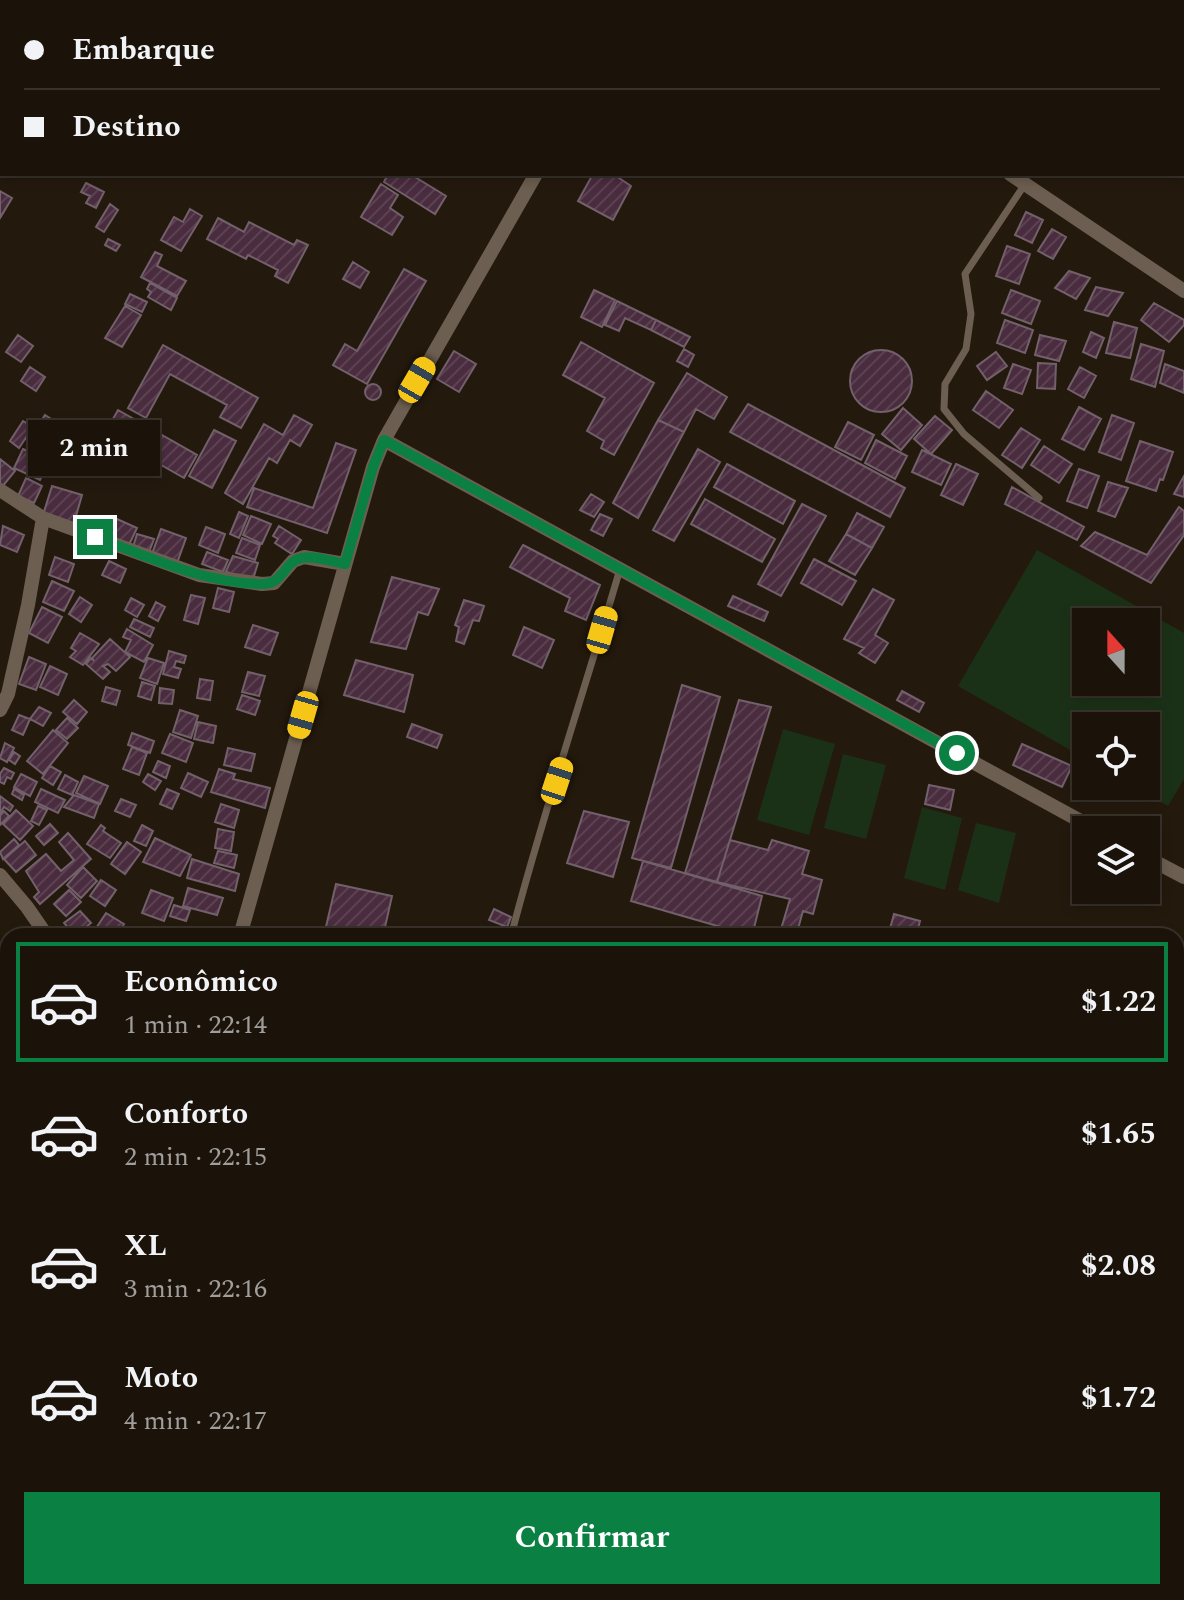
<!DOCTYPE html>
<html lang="pt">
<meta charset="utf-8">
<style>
body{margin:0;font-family:Spectral,serif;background:#241c13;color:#f1f3f6;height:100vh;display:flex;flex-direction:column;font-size:30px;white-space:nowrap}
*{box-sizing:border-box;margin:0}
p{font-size:26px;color:#a09e9c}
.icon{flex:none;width:44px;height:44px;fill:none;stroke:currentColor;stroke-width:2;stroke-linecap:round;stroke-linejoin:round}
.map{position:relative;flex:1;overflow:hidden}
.side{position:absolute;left:0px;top:928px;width:1184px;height:672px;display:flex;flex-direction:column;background:#1b130a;border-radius:24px 24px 0 0;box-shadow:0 4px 12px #0003,0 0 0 2px #39322b}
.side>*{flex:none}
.top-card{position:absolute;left:0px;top:0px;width:1184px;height:176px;box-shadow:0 4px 12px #0003,0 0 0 2px #39322b;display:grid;align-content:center;height:176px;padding:0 24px;background:#1b130a}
.needle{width:52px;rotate:339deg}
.controls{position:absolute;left:1072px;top:608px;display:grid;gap:16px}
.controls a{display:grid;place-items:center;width:88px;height:88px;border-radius:0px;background:#1b130a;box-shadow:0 4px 12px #0003,0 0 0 2px #39322b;font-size:40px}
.end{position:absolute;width:36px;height:36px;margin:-18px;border:10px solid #0b8043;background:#fff;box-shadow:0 0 0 4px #fff}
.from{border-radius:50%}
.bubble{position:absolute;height:56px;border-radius:0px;background:#1b130a;box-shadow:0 4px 12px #0003,0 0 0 2px #39322b;font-size:26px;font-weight:700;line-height:56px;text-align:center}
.car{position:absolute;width:24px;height:48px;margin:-24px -12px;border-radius:10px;box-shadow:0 0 6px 2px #0007;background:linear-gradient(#f5c518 24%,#345 0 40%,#f5c518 0 76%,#345 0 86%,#f5c518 0)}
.top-card b{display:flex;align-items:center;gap:28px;height:76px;font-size:30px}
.top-card b+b{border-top:2px solid #39322b}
.top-card i{width:20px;height:20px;background:#f1f3f6}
ul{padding:14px 0 0;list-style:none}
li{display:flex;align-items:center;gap:24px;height:120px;margin:0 16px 12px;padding:0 8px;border:4px solid transparent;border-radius:0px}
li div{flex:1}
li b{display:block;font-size:30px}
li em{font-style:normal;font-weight:700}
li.active{border-color:#0b8043}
li>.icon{width:72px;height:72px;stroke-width:1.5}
.action{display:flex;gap:16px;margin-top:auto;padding:16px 24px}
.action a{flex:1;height:92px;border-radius:0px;background:#0b8043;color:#fff;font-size:32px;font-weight:700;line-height:92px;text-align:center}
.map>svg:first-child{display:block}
</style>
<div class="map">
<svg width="1184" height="1600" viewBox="0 0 1184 1600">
<defs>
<pattern id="building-hatch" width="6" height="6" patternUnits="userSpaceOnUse" patternTransform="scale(2)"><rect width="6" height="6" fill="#4a2c3f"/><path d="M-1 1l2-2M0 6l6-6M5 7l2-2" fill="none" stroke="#5c4152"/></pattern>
</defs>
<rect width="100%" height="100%" fill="#24190d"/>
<path fill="#1b3117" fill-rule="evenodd" d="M1037 550 1184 633V779L1168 806 1133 786H1146V726H1086V759L958 686ZM1086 622H1146V682H1086Z
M783 729 835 744 809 835 757 820Z
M843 754 886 765 866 839 824 828Z
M922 807 962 818 945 890 904 878Z
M976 823 1016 833 999 903 958 890Z"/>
<path fill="url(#building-hatch)" stroke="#72606b" stroke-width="2" d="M380 174H410L446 196 435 214 384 182 386 178Z
M593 174H613L631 186 613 220 578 201Z
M86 183 104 192 96 208 86 203 90 196 81 192Z
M381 184 398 195 390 208 403 217 392 235 361 217Z
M0 191 12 198 0 218Z
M110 204 118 210 104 232 96 227Z
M190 209 202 216 181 251 161 240 174 217 183 222Z
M1026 212 1043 220 1032 243 1015 235Z
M218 218 244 232 249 222 294 245 297 240 308 245 288 283 275 276 278 270 248 255 246 259 207 239Z
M1052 229 1066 237 1053 259 1038 251Z
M108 239 120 245 116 251 105 245Z
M1007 246 1030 254 1019 284 996 276Z
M155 252 162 255 157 266 186 281 177 296 141 277Z
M353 262 369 272 360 288 343 279Z
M404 269 426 281 367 384 333 365 345 344 357 351Z
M1069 271 1090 278 1076 299 1055 288Z
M150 283 177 298 171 310 148 297 151 292 147 289Z
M1096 287 1123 293 1108 316 1085 310Z
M594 290 615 300 602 327 581 317Z
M1011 290 1040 301 1031 324 1002 313Z
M130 294 147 302 142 312 125 304Z
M617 301 656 320 651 330 625 318 619 331 605 325Z
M1154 303 1184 320V325L1169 342 1141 320Z
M125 306 141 315 122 347 105 338Z
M656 320 690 337 684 347 651 330Z
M1005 320 1033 330 1025 353 997 343Z
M1114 322 1137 328 1130 358 1106 353Z
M1091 332 1104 338 1096 358 1083 352Z
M18 335 33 346 21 362 6 352Z
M1040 335 1066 341 1059 361 1035 355Z
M581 342 654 383 614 455 601 448 604 441 587 431 605 398 563 375Z
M1141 344 1164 351 1155 387 1131 379Z
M163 345 258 398 241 428 220 417 227 405 170 374 146 418 128 408Z
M684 349 694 355 688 367 677 361Z
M850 381a31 31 0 1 1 62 0a31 31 0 1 1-62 0Z
M454 351 476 364 459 392 437 379Z
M996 352 1007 366 987 380 977 366Z
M1038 363 1056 364 1055 389 1037 388Z
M1013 364 1031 370 1022 394 1004 388Z
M1165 364 1184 371V393L1160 383Z
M30 367 45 377 36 391 21 381Z
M1080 367 1096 376 1084 398 1068 389Z
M687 373 727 397 714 419 696 409 684 432 658 420Z
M365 392a8 8 0 1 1 16 0a8 8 0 1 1-16 0Z
M986 391 1013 410 999 428 973 410Z
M748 404 905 488 890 517 730 432Z
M1079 407 1101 419 1084 450 1062 439Z
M903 408 922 425 901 450 882 434Z
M118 410 197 455 184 478 105 433Z
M45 415 64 427 50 448 32 436Z
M294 415 312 425 300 446 290 440 277 463 269 458 243 504 225 493 264 424 283 435Z
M1112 415 1134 423 1121 460 1099 452Z
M935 416 952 430 931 454 914 439Z
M658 420 684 432 638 518 613 503Z
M23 421 33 427 19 448 10 441Z
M848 422 874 435 861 460 835 447Z
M1021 428 1040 440 1022 468 1002 455Z
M214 430 236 441 212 488 189 476Z
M876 440 907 456 895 479 865 463Z
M1140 441 1173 452 1163 480 1160 479 1156 491 1126 481Z
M336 443 356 450 327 533 247 507 254 488 313 508Z
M1044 446 1072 464 1059 483 1031 465Z
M23 449 49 461 40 480 14 468Z
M698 449 720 462 674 541 653 530Z
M922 450 951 464 941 485 912 472Z
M0 459 15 471 2 487 0 486Z
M727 464 795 501 783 524 714 487Z
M956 464 978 474 963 505 941 495Z
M1079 469 1099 476 1087 508 1067 501Z
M1184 476V497L1174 494Z
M26 478 42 486 34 503 18 496Z
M1108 482 1128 488 1115 517 1098 511Z
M52 486 82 495 74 523 43 515Z
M1012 487 1084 527 1077 540 1005 504Z
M591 494 604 502 594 517 580 510Z
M705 499 775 539 762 562 691 524Z
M802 504 826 516 781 596 758 584Z
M1179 507 1184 511V535L1151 583 1081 546 1095 532 1147 555Z
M239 512 248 516 239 538 230 534Z
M857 513 884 527 872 548 846 534Z
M600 514 612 519 603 536 591 530Z
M251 516 271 524 262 544 243 535Z
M117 519 137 528 129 545 109 536Z
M3 526 24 535 17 552 0 545Z
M279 526 301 540 292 554 275 543 278 539 273 536Z
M206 527 225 534 218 553 199 545Z
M161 529 186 538 177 563 152 554Z
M137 534 154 539 149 552 133 547Z
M846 534 872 548 855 575 829 561Z
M242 538 260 545 255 560 236 553Z
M523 545 600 585 586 620 565 611 570 598 510 567Z
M207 552 228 560 223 572 202 564Z
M233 556 258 563 253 579 235 576 226 571Z
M55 557 74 564 68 582 49 575Z
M814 559 856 581 842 605 801 583Z
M109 561 126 569 120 583 102 575Z
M392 577 439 589 428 615 418 612 406 649 371 642Z
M52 581 74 591 64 611 43 602Z
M218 588 234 592 229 612 213 608Z
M873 589 894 600 875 635 888 643 875 663 859 653 864 648 844 639Z
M191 595 205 598 198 624 184 620Z
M733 596 768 612 764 621 728 606Z
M80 597 92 605 81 622 69 614Z
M131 598 144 605 137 617 125 610Z
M464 600 484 606 479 621 473 620 464 644 456 641 459 627 455 625Z
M156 602 165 607 158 621 149 616Z
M42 607 62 617 48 643 29 633Z
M134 619 154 628 150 637 130 627Z
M253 625 278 633 270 655 245 647Z
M524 627 554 640 542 668 513 655Z
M127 629 153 645 144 662 125 652 131 640 123 637Z
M80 633 99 644 83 665 70 657 76 651 71 648Z
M110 639 130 657 116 671 108 664 103 666 110 672 103 679 86 664 91 658 94 661 92 658Z
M169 651 186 656 184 663 176 661 174 667 181 669 178 678 163 674Z
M29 657 46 664 36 690 19 684Z
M148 658 164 663 157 684 140 678Z
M356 660 413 675 404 712 344 695Z
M50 666 67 674 58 695 40 687Z
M248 672 265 676 259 696 242 692Z
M200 679 213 681 210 700 197 698Z
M142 682 155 686 151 700 138 696Z
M682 685 720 697 671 868 632 858Z
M106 687 120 691 116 705 102 701Z
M160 688 174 690 172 704 159 703Z
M902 691 924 703 919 712 897 700Z
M242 695 260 701 255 715 237 709Z
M74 700 87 712 77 724 63 712Z
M739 700 771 707 717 882 685 873Z
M39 707 51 713 43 726 30 719Z
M180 710 198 716 191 738 173 732Z
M19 715 30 719 23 735 12 730Z
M67 718 78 728 67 739 56 730Z
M198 722 216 726 213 743 194 739Z
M412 724 442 735 437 748 407 737Z
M53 730 68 743 43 774 27 761Z
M132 733 154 741 150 753 128 745Z
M170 734 193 743 186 762 162 753Z
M5 743 14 748 7 762 0 758Z
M1022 744 1072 766 1062 787 1013 765Z
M132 747 147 753 139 775 123 769Z
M228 748 255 754 251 771 224 765Z
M14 752 20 756 15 764 9 760Z
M158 761 170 766 166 778 153 772Z
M50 766 61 772 53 785 42 778Z
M4 768 14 773 11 779 7 777 4 784 0 782V774Z
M219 769 235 774 233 779 270 788 265 808 211 792Z
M188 773 208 782 201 797 181 788Z
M21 774 37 782 30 796 14 787Z
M148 774 161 781 155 790 143 782Z
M65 775 78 782 72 795 58 789Z
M84 776 108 786 100 804 76 793Z
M929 785 954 790 950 810 925 804Z
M14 789 24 795 22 800 12 794Z
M41 789 65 800 58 813 35 802Z
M167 789 179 794 172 809 160 804Z
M74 795 99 804 94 818 64 807Z
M0 796 13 806 10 811 4 807 0 813Z
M121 799 136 805 130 817 115 811Z
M221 804 239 810 234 828 215 822Z
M38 806 47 810 39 825 31 821Z
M16 810 33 826 20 840 3 824Z
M4 811 9 816 0 825V815Z
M584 811 629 822 613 877 567 863Z
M50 824 58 833 44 845 36 836Z
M101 825 105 828 103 831 121 843 110 858 87 844Z
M142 825 153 831 146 846 134 841Z
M218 829 234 832 231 851 215 848Z
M68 833 91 859 40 904 34 897 39 892 26 871 46 854 61 871 74 860 59 842Z
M155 838 191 855 180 876 143 862Z
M14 839 19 845 3 859 0 852Z
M730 840 768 850 772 840 809 851 802 874 822 880 813 914 803 911 796 936H779L790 899 717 882Z
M25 841 36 855 16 872 4 859Z
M127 842 141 852 125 874 111 864Z
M218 851 237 855 234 868 214 863Z
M192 859 239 874 235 891 187 878Z
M643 861 762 896 752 936 631 901Z
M83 867 97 881 81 898 67 885Z
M101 880 116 890 105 906 90 896Z
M336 884 392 896 383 936H347L325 931Z
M188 888 223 898 217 915 183 906Z
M69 890 81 902 66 916 54 904Z
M151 890 173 898 164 921 142 913Z
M174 905 190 910 186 921 170 916Z
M494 909 511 917 507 927 489 920Z
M80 911 91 923 75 936 64 923Z
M106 913 124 924 117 936H98L93 933Z
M894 914 920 921 916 936H888Z
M0 988 6 989 2 1007 0 1006Z
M6 994H8V1036L0 1035Z
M0 1055 8 1056V1071L0 1070Z
M4 1084 8 1085 6 1113 0 1111Z
M0 1144 8 1147V1160L5 1159 0 1171Z
M1176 1153 1184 1155 1179 1177 1176 1176Z
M1176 1182 1184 1184V1205L1176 1202Z
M5 1190 8 1191V1212L0 1234V1204Z
M0 1270 8 1272V1296L0 1294Z
M8 1302V1342L0 1339V1326Z
M0 1400 8 1402 6 1420 0 1419Z
M6 1478H8V1507L0 1506Z
M1176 1492 1184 1495V1527L1176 1525Z
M1176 1532 1184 1533V1567L1176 1565Z
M3 1557 8 1559V1586L0 1583Z
M121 1592H138L135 1600H119Z
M594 1592H623L621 1600H610L594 1594Z
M641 1592H666L664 1600 640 1594Z
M682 1592H697L695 1600 680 1598Z
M728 1592H734L766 1600H726Z
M940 1592 956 1594 954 1600H938Z
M1023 1592H1061L1059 1600H1029L1021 1597Z
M1067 1592H1079L1076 1600 1066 1595Z
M1104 1592H1117L1146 1600H1102Z"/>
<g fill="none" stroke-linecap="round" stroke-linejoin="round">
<path stroke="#6c5e50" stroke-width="7" d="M1025 184 965 274 971 314 966 349 945 384 944 409 964 434 1039 498
M511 936C543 813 584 692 620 569"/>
<path stroke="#6c5e50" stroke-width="14" d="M752 0 755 2
M635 2 636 0
M1010 174 1184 291
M384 440 1097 830
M0 490 43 518 199 575 262 584 274 583 293 561 304 557 345 564
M0 710 8 694 28 605 43 518
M1146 857 1184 877
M0 875 27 907 47 936
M240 936 373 467 384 440 536 174
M1176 1090 1184 1062
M0 1255 8 1257
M1176 1292 1184 1294
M1176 1318 1184 1320
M0 1514 8 1516
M1176 1582 1184 1585
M252 1592 279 1600
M60 1600 62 1592
M235 1600 237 1592
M403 1600 406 1592
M568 1600 570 1592"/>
</g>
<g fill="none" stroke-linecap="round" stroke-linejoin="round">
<path stroke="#0b8043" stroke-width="10" d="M95 537C149 557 205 584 263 584 284 584 284 561 302 558 315 555 332 562 345 564L373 467 384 440 957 753"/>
</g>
</svg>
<div class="controls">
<a><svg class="needle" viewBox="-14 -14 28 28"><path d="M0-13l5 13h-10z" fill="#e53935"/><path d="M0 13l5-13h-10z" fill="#a09e9c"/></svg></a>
<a><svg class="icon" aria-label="locate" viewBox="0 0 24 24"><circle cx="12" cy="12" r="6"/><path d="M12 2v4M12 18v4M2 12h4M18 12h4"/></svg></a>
<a><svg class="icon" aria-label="layers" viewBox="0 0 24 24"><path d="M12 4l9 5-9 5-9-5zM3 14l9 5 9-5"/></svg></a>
</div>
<i class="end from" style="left:957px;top:753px"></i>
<i class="end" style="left:95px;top:537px"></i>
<div class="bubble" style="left:28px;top:420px;width:132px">2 min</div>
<i class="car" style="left:417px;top:380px;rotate:30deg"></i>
<i class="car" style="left:602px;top:630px;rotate:16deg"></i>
<i class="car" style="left:303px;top:715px;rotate:196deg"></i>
<i class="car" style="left:557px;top:781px;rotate:18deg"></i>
<div class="top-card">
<b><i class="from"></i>Embarque</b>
<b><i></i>Destino</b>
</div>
<section class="side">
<ul>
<li class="active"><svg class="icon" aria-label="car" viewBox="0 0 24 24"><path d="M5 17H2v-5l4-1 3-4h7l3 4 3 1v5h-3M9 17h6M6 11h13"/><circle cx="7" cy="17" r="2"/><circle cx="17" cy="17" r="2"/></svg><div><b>Econômico</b><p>1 min · 22:14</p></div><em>$1.22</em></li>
<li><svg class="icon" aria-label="car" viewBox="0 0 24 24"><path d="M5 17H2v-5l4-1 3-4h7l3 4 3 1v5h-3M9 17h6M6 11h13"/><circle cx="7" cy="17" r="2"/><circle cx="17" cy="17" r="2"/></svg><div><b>Conforto</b><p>2 min · 22:15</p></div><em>$1.65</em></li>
<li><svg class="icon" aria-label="car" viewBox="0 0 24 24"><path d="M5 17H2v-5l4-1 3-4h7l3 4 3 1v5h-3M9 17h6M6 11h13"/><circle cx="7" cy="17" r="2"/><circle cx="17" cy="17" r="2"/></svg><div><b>XL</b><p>3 min · 22:16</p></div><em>$2.08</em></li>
<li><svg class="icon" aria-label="car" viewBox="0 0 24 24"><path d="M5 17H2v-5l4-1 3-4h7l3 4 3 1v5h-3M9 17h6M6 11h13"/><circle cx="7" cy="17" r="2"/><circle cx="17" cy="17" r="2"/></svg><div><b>Moto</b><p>4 min · 22:17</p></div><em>$1.72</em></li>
</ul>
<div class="action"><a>Confirmar</a></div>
</section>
</div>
